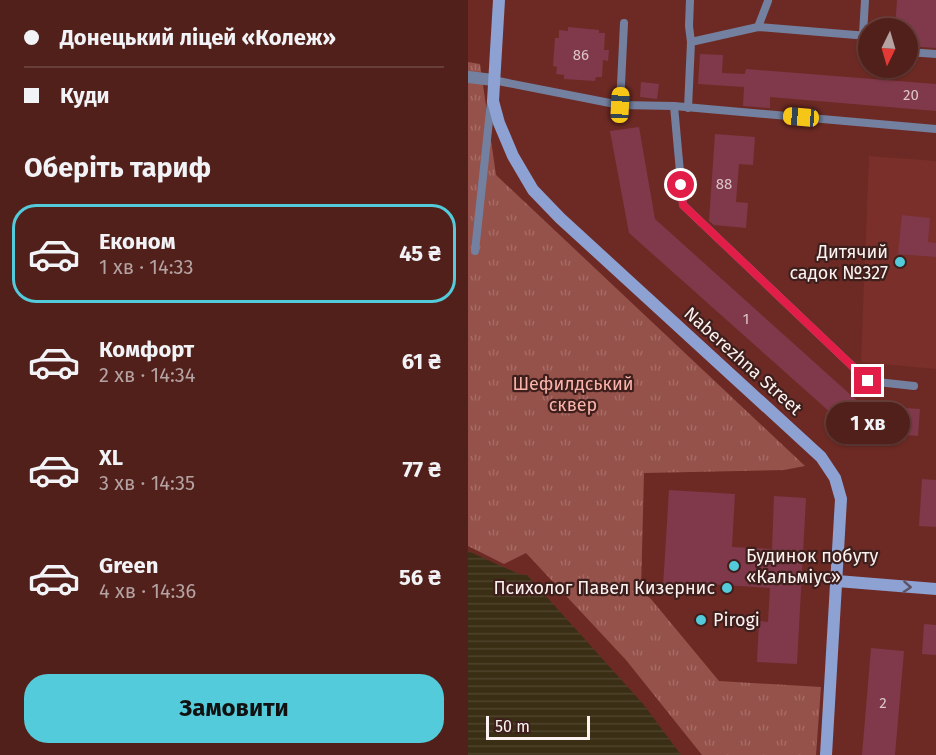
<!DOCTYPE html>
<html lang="uk">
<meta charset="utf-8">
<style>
body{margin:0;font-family:"Fira Sans",sans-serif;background:#582824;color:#f1f3f6;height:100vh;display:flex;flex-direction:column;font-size:22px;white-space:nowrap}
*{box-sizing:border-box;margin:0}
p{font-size:20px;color:#b5a3a3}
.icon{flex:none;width:33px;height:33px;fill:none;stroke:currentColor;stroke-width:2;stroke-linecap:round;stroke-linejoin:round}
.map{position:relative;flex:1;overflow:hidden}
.sheet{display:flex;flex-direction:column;background:#52201b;width:468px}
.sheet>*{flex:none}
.top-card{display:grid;align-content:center;height:132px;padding:0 24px;background:#52201b}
.needle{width:39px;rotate:185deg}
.tools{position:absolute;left:390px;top:18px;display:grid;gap:12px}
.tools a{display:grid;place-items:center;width:60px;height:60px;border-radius:50%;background:#52201b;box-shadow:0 2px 4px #0004,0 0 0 2px #683e3a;font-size:30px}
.scale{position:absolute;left:18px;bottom:15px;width:104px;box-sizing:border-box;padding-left:6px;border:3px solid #fbf2f1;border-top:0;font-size:16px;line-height:21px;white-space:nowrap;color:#fbf2f1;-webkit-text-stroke:4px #3e1f1c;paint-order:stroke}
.end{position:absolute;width:27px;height:27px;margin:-14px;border:8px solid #e11d48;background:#fff;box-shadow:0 0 0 3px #fff}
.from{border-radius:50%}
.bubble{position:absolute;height:42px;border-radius:21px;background:#52201b;box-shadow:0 2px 4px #0004,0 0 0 2px #683e3a;font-size:20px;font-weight:700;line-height:42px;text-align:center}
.car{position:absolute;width:18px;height:36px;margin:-18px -9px;border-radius:8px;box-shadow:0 0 4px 2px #0007;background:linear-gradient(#f5c518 24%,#345 0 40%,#f5c518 0 76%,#345 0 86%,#f5c518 0)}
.top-card b{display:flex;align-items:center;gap:21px;height:57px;font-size:22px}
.top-card b+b{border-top:2px solid #683e3a}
.top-card i{width:15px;height:15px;background:#f1f3f6}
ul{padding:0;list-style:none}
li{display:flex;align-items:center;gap:18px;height:99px;margin:0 12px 9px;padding:0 12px;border:3px solid transparent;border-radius:24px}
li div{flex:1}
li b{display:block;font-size:22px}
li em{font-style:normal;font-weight:700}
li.current{border-color:#53cbda}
li>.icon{width:54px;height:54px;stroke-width:1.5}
h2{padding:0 24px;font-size:27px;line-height:72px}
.primary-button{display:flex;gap:12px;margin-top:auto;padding:12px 24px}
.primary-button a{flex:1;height:69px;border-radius:24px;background:#53cbda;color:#111;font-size:24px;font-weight:700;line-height:69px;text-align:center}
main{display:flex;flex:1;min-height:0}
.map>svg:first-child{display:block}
</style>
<main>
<section class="sheet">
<div class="top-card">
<b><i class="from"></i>Донецький ліцей «Колеж»</b>
<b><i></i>Куди</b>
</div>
<h2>Оберіть тариф</h2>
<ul>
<li class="current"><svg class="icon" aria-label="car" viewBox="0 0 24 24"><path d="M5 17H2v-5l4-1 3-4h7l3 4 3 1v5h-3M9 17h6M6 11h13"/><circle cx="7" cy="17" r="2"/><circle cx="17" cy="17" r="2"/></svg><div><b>Економ</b><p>1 хв · 14:33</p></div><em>45 ₴</em></li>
<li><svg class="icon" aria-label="car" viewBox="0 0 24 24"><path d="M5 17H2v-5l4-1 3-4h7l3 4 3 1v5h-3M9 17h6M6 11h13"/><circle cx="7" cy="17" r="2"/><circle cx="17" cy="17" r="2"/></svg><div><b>Комфорт</b><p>2 хв · 14:34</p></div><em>61 ₴</em></li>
<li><svg class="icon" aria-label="car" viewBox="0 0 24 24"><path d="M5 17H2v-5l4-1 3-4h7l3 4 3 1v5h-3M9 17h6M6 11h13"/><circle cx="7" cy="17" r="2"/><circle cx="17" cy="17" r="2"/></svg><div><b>XL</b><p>3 хв · 14:35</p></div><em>77 ₴</em></li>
<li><svg class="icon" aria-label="car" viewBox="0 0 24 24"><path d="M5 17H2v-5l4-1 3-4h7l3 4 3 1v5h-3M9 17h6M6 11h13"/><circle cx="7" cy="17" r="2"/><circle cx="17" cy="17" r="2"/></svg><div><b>Green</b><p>4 хв · 14:36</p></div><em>56 ₴</em></li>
</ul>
<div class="primary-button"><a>Замовити</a></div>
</section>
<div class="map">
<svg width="468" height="755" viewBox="0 0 468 755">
<defs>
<pattern id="grass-tufts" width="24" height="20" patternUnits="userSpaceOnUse" patternTransform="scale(1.5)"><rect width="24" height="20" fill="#95524b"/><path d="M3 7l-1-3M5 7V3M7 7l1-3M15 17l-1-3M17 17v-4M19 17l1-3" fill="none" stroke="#a56b65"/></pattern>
<pattern id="water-rules" width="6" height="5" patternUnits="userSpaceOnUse" patternTransform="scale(1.5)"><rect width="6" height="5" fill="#3a2f14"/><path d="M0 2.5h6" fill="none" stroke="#4e432b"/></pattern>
</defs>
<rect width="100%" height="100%" fill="#6d2a24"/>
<path fill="#7b2f2a" d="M401 156 468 161V369L393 362Z"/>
<path fill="url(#grass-tufts)" d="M0 62 12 64 28 175 337 466 316 470 176 473 173 590 183 599 251 681 353 687 348 755H234L158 660 58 553 36 564 0 546Z"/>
<path fill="url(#water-rules)" d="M0 551 51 574 59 575 176 705 213 755H0Z"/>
<path fill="#7f394a" d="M429 0H468V48L440 46V28H427Z
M100 27 131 30V33H137L136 50H141L140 61 135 60 134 77H128L127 81 96 79V75L88 74 89 67 85 66 87 38H91V30L100 31Z
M232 54 255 55 254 73 277 74 278 69 468 84V111L302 97V108L275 106 276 87 230 84Z
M173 82 191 84 189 99 172 97Z
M171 127 187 219 394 405 452 409 450 436 382 430 161 233 142 131Z
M247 134 287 137 285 165 271 164 268 202 280 203 278 228 246 225 241 221Z
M434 215 462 218 460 242 468 243V257L430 254Z
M454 479 468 480V527L451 526Z
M201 490 267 494 264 547 304 549 306 496 338 498 329 664 289 662 291 621 300 622 302 588 224 583 223 589 195 587Z
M456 624 468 625V655L454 654Z
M403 648 436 651 427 755H394Z"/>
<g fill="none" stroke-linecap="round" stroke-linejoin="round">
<path stroke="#73809f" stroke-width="8" d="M222 0 221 26 223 42
M290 27 400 36
M395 35 397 0
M440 52 468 54
M25 84V80L152 105 206 106 468 129
M152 105 156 23
M206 106 215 205 400 381 446 386
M220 108 223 42 290 27 300 1
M7 251 23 102"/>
<path stroke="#73809f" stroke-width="12" d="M0 77 25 80"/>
<path stroke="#8da2d3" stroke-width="12" d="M31 0 25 101 31 123 45 156 65 190 92 218 353 457 367 478 373 499 358 755
M369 581 468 589"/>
</g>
<defs><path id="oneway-chevron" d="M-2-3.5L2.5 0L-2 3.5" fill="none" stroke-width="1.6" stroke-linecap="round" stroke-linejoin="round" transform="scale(1.5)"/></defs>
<use stroke="#5e5365" href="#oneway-chevron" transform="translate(439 587) rotate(4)"/>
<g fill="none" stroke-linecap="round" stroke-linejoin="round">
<path stroke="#e11d48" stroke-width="8" d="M213 185 215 205 400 381"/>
</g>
<g fill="#53cbda" stroke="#3e1f1c" stroke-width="2">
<circle cx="432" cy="262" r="6"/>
<circle cx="266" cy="566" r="6"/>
<circle cx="259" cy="588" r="6"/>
<circle cx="233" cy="620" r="6"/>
</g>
<g text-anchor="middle" stroke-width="4.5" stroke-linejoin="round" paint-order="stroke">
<g font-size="15" fill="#dcc4c7">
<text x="113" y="60">86</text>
<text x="443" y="100">20</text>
<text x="256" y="189">88</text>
<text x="278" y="324">1</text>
<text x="415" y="708">2</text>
</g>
<g font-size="18" fill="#fbf2f1" stroke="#3e1f1c" text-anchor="end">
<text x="420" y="258">Дитячий<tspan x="420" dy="21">садок №327</tspan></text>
<text x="278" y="562" text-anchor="start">Будинок побуту<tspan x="278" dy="21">«Кальміус»</tspan></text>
<text x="247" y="594">Психолог Павел Кизернис</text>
<text x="245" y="626" text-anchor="start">Pirogi</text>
</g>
<g font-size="18" fill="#fbf2f1" stroke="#3e1f1c">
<text transform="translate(275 361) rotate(42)" y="6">Naberezhna Street</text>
</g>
<g font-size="18" fill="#fbb4ab" stroke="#3e1f1c">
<text x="105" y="390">Шефилдський<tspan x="105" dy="21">сквер</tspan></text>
</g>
</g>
</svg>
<div class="tools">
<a><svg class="needle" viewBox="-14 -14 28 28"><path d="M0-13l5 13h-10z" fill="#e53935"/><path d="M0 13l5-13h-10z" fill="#b5a3a3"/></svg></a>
</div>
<div class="scale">50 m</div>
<i class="end from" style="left:213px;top:185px"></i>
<i class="end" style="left:400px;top:381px"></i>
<div class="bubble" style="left:358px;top:402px;width:84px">1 хв</div>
<i class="car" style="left:152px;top:105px;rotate:3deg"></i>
<i class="car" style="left:333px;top:117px;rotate:275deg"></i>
</div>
</main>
